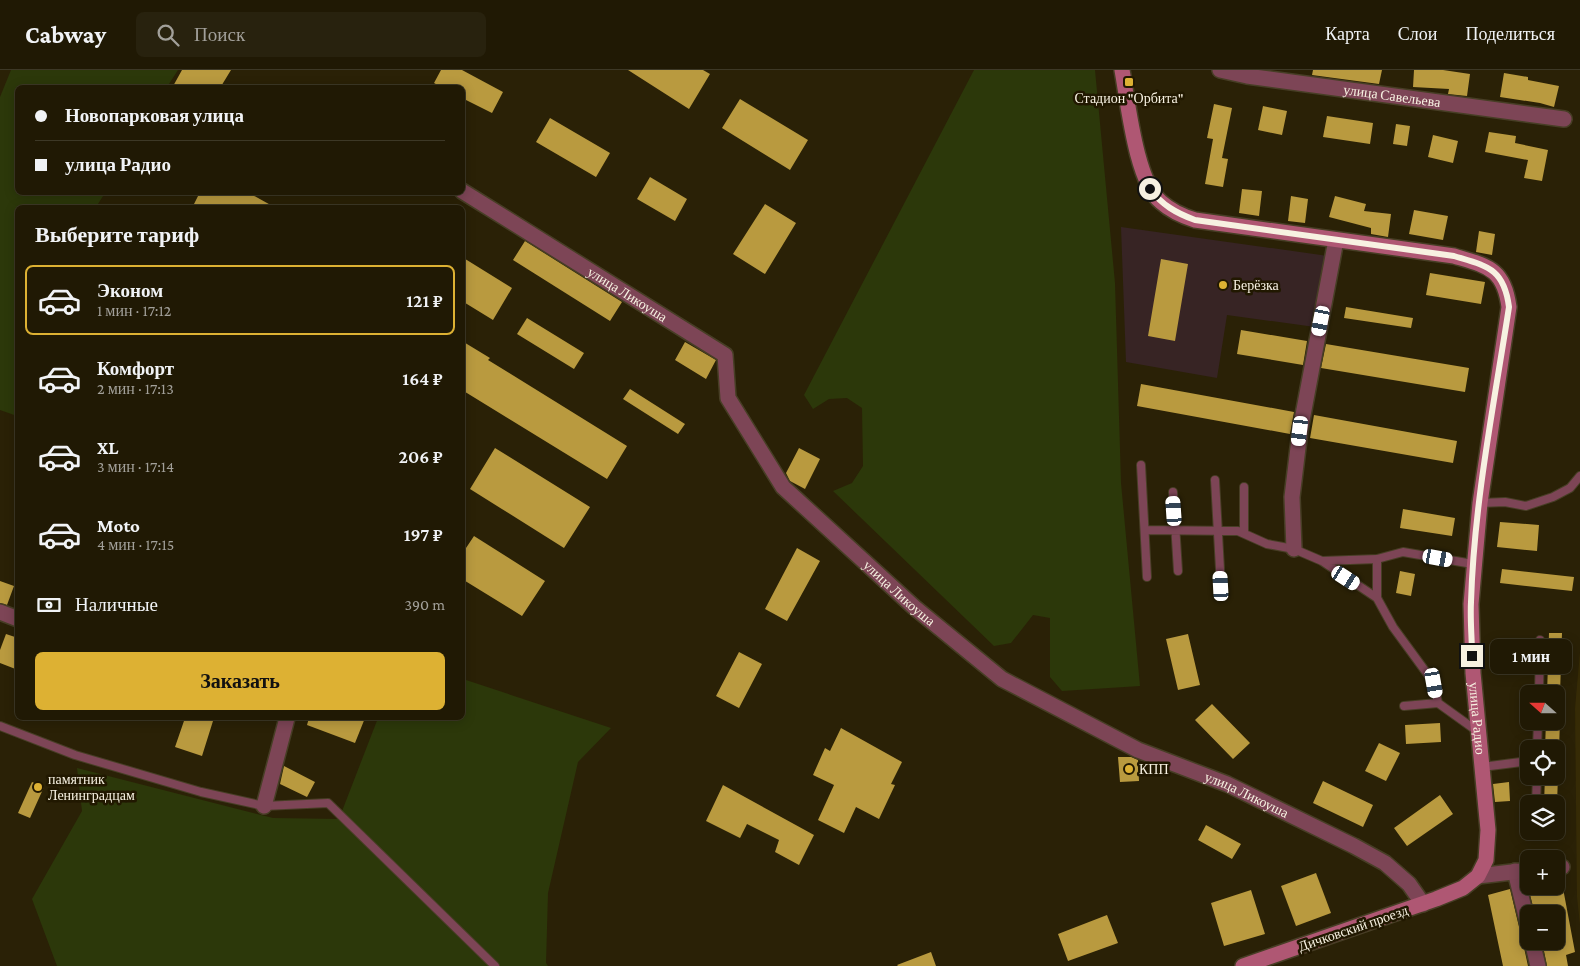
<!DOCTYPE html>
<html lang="ru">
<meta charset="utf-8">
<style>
body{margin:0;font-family:"Crimson Pro",serif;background:#28220e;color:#f1f3f6;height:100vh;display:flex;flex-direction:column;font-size:19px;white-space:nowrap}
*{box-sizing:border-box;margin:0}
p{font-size:16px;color:#a2a09a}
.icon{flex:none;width:28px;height:28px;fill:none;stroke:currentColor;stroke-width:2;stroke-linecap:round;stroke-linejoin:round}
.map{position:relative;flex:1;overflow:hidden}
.panel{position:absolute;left:15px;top:135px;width:450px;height:515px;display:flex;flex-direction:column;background:#201904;border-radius:8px;box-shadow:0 2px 12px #0003,0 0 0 1px #3d3826}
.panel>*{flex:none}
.top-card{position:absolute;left:15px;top:15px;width:450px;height:110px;border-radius:8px;box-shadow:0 2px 12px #0003,0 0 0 1px #3d3826;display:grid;align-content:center;height:110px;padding:0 20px;background:#201904}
.needle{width:32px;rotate:291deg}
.fabs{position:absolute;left:1520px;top:615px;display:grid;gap:10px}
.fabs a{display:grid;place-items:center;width:45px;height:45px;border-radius:8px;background:#201904;box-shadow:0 2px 12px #0003,0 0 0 1px #3d3826;font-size:25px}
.end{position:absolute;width:22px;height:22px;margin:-11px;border:6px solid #f7f1e1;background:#111;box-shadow:0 0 0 2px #111}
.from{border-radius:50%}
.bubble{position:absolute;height:35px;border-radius:8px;background:#201904;box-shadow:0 2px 12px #0003,0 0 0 1px #3d3826;font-size:16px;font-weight:600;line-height:35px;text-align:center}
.car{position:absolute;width:15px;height:30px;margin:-15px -8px;border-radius:6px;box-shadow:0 0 4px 1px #0007;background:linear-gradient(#fff 24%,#345 0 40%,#fff 0 76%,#345 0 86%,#fff 0)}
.top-card b{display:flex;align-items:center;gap:18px;height:48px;font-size:19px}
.top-card b+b{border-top:1px solid #3d3826}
.top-card i{width:12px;height:12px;background:#f1f3f6}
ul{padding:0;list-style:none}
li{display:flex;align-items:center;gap:15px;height:70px;margin:0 10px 8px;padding:0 10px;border:2px solid transparent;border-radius:8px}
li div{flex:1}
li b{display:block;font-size:19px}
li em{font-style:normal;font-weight:600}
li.selected{border-color:#ddb133}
li>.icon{width:45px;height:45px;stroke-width:1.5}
h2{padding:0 20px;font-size:22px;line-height:60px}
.pay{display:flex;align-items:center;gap:12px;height:55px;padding:0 20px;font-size:19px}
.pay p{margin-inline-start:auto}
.action{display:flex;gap:10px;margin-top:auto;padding:10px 20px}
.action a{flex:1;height:58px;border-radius:8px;background:#ddb133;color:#111;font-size:20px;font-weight:600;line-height:58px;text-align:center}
header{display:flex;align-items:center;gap:30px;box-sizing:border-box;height:70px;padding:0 25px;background:#201904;border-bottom:1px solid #3d3826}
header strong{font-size:24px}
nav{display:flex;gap:28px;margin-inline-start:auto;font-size:18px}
.search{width:350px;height:45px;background:#28220e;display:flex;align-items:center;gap:12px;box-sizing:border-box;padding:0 18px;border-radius:8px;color:#a2a09a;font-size:19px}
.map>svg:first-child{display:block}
</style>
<header>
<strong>Cabway</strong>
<div class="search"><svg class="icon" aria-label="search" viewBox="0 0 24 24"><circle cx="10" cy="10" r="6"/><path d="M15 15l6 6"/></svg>Поиск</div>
<nav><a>Карта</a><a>Слои</a><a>Поделиться</a></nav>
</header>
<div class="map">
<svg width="1580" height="896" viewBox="0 0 1580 896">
<rect width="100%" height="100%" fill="#2a2106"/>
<path fill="#362b06" d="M1580 582V855L1577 827 1575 638Z"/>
<path fill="#372424" d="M1121 157 1328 186 1315 257 1227 245 1217 308 1126 292Z"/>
<path fill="#2c380a" d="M11 0H178L167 17 18 18V122L105 123 96 137 18 138 17 346 0 340V27Z
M974 0H1095L1115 213 1121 413 1140 616 1062 621 1050 607V548L1033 545 1011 573 994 576 833 421 852 413 863 396 862 338 847 328 829 329 813 339 804 325Z
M463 609 611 658 578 692 548 823 546 893 548 896H57L32 829 82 741 77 698 273 748 339 749 378 648H462Z"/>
<path fill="#b99a3f" d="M182 0H231L220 18H172Z
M441 0H462L503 22 492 43 462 28V18H443L434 13Z
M628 0H703L710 4 689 39Z
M1313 0H1382L1379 14 1312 5Z
M1414 0H1443L1470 4 1467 26 1448 24 1449 19 1413 17Z
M1504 3 1528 7V10L1559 16 1554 37 1540 33 1500 27Z
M740 29 808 70 790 100 722 58Z
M1214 34 1232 38 1222 88 1228 89 1223 117 1205 114 1213 69 1207 68Z
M1263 36 1287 41 1282 65 1258 60Z
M1327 46 1373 53 1370 74 1323 67Z
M550 48 610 83 596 107 536 72Z
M1396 54 1410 56 1407 76 1393 74Z
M1489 62 1516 66 1515 73 1548 80 1542 111 1524 108 1528 90 1485 82Z
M1433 65 1458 71 1453 93 1428 87Z
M650 107 687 129 675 151 637 129Z
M1242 119 1262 121 1259 146 1239 143Z
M200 122H247L276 138H202L194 134Z
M1291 126 1308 129 1305 153 1288 151Z
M1335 126 1366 134 1364 141 1391 144 1388 167 1371 164V158L1329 147Z
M765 134 796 153 765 204 733 184Z
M1414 140 1448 146 1443 170 1409 164Z
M1479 161 1495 164 1492 185 1476 182Z
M525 171 622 232 610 251 513 190Z
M462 187 512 218 493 250 462 231Z
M1161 189 1188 194 1175 271 1148 266Z
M1430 203 1485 212 1481 234 1426 225Z
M1346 237 1413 248 1411 258 1344 248Z
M527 248 584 283 574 299 517 264Z
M1241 260 1307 271 1303 295 1237 284Z
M462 271 490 288 488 290 627 376 607 409 462 320Z
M685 272 716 290 706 309 675 290Z
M1326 274 1469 298 1465 322 1321 298Z
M1141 314 1294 342 1290 364 1137 336Z
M630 319 685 354 678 364 623 329Z
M1314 345 1457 371 1453 393 1310 368Z
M495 378 590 437 564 478 470 419Z
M799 378 820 389 805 419 790 411 786 403Z
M1403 439 1455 448 1452 466 1400 458Z
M1500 452 1539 455 1537 481 1497 477Z
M474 466 545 511 522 546 462 509V484Z
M797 478 820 491 787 551 765 539Z
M1502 499 1574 507 1572 521 1500 513Z
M1400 501 1415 504 1411 526 1396 523Z
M0 511 14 516 7 535 0 533Z
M1549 563H1562L1560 624H1547Z
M6 564 18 568V600L0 593V580Z
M1188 564 1200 615 1178 620 1166 569Z
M739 582 762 594 739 638 716 626Z
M1212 634 1250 673 1233 689 1195 650Z
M185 648H203L213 651 202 686 175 677Z
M309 648H365L355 673 307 655Z
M1546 651H1560L1559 679H1545Z
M1440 653 1441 672 1406 674 1405 655Z
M841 658 902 692 891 714 895 715 879 749 856 737 844 763 818 750 834 715 813 705 825 678 830 681Z
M1379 673 1400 683 1386 711 1365 701Z
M1118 687H1131L1138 690 1139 711 1120 712Z
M284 696 315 712 307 727 280 714Z
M1545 706H1558L1557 734H1544Z
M1323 711 1373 735 1363 757 1313 733Z
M32 712 44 717 30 748 18 743Z
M1509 712 1510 731 1495 732 1493 714Z
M723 715 814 765 799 795 775 782 779 770 747 754 740 768 706 751Z
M1440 725 1453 744 1407 776 1394 758Z
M1206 755 1241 774 1232 789 1198 770Z
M1316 803 1331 843 1296 856 1281 816Z
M1562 813 1575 882 1566 885 1568 896H1547L1542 871H1556V844H1535L1529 821 1556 816V815Z
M1510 819 1520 861 1524 867 1523 873 1528 896H1503L1488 825Z
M1251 820 1265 864 1224 876 1211 833Z
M1107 845 1118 873 1068 891 1058 864Z
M931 882 936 896H898L897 895Z"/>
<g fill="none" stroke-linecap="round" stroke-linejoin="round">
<g stroke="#473e25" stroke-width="10">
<path id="lane" d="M1141 395 1147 507
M1215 410 1221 517
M1244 417V463
M1173 422 1178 501
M1480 433 1505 432 1526 436 1553 427 1570 418 1580 406
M1145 460 1238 461 1267 474 1294 479 1322 491 1377 528 1393 557 1434 613 1438 633 1404 636
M1322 491 1377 489 1403 482 1473 494
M1377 528V489
M1539 624 1540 570
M1438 633 1477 661
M0 656 75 685 201 722 264 736 328 733 495 896
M1537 679 1538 651
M1482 697 1529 691
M1536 734 1537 706"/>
</g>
<g stroke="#473e25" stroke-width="18">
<g id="street">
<path id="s1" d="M1220 0 1247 6 1564 49"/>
<path id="s2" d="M462 121 725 285 728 328 783 417 914 537 1002 609 1138 680 1227 714 1354 776 1385 793 1409 814 1423 834"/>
<path d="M1294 479 1292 427 1300 361 1336 170"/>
<path d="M0 542 18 549"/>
<path d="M264 736 287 648H285"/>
<path d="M1556 797H1562"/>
<path d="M1515 801 1529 859"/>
<path d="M1478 806 1529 800"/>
<path d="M1532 871 1538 896"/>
</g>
</g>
<g stroke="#473e25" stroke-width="18">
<g id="secondary">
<path id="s3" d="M1122 0C1128 32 1136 112 1161 132 1171 141 1182 146 1195 150L1454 186C1487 196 1504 198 1509 237L1480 433 1471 534 1473 603 1488 760 1486 790 1478 806 1463 818 1436 829 1243 896"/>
</g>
</g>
<use href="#lane" stroke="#7d4556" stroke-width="8"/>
<use href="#street" stroke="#7d4556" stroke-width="15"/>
<use href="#secondary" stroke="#af5773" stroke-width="15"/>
</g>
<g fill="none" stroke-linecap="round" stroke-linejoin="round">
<path stroke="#f7f1e1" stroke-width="6" d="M1150 119C1162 135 1176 143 1195 150L1454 186C1487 196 1504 198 1509 237 1494 334 1474 433 1471 532 1470 550 1472 568 1472 586"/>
</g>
<g fill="#ddb133" stroke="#211800" stroke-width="2">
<rect x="1124" y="7" width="10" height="10" rx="2.5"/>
<circle cx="1223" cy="215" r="5"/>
<circle cx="1129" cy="699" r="5"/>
<circle cx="38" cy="717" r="5"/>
</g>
<g text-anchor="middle" stroke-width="5" stroke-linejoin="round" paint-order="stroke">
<g font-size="14" fill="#f7f1e1" stroke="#211800">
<text dy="5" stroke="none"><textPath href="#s1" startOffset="174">улица Савельева</textPath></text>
<text dy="5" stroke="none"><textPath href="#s2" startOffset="195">улица Ликоуша</textPath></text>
<text dy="5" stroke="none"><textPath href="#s2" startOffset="615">улица Ликоуша</textPath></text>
<text dy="5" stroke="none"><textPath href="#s3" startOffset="936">улица Радио</textPath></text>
<text dy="5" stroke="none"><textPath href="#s2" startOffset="1020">улица Ликоуша</textPath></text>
<text transform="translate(1353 858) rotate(-19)" y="5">Дичковский проезд</text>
</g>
<g font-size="14" fill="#f7f1e1" stroke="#211800" text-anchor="start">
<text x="1129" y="33" text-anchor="middle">Стадион "Орбита"</text>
<text x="1233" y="220">Берёзка</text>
<text x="1139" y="704">КПП</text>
<text x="48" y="714">памятник<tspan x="48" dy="16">Ленинградцам</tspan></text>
</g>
</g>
</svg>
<div class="fabs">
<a><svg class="needle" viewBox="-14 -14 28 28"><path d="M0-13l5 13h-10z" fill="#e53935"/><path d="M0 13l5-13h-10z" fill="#a2a09a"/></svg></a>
<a><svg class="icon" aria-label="locate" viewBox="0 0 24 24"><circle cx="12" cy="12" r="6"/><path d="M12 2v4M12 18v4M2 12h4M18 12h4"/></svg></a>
<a><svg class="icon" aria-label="layers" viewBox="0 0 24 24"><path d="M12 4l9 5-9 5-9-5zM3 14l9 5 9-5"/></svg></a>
<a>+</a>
<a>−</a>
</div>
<i class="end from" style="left:1150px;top:119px"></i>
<i class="end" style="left:1472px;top:586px"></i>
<div class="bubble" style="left:1490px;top:569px;width:82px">1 мин</div>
<i class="car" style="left:1321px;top:251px;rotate:191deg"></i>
<i class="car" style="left:1300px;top:361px;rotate:187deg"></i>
<i class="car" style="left:1174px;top:441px;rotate:356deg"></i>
<i class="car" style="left:1438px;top:488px;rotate:100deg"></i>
<i class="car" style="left:1346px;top:508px;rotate:123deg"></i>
<i class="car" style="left:1221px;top:516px;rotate:357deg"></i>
<i class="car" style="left:1434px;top:613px;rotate:170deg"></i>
<div class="top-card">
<b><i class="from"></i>Новопарковая улица</b>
<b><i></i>улица Радио</b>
</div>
<section class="panel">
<h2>Выберите тариф</h2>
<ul>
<li class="selected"><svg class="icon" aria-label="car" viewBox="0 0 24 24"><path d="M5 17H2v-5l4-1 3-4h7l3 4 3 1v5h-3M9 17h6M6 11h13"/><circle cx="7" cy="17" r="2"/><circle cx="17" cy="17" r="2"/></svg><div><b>Эконом</b><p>1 мин · 17:12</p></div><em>121 ₽</em></li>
<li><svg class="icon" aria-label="car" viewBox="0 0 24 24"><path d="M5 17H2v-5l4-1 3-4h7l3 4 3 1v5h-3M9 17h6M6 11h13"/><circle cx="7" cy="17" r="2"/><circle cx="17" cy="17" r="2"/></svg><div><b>Комфорт</b><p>2 мин · 17:13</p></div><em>164 ₽</em></li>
<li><svg class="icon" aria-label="car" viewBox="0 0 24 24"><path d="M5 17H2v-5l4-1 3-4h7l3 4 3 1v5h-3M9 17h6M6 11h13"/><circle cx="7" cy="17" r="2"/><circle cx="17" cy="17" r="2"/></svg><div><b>XL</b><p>3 мин · 17:14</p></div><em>206 ₽</em></li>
<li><svg class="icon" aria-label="car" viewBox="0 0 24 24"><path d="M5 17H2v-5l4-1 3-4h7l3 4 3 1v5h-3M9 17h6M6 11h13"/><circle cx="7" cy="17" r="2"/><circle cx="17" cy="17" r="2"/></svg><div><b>Moto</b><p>4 мин · 17:15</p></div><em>197 ₽</em></li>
</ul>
<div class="pay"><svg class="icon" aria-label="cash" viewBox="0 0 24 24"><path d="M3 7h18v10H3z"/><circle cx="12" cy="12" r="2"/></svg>Наличные<p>390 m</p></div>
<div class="action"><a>Заказать</a></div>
</section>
</div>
